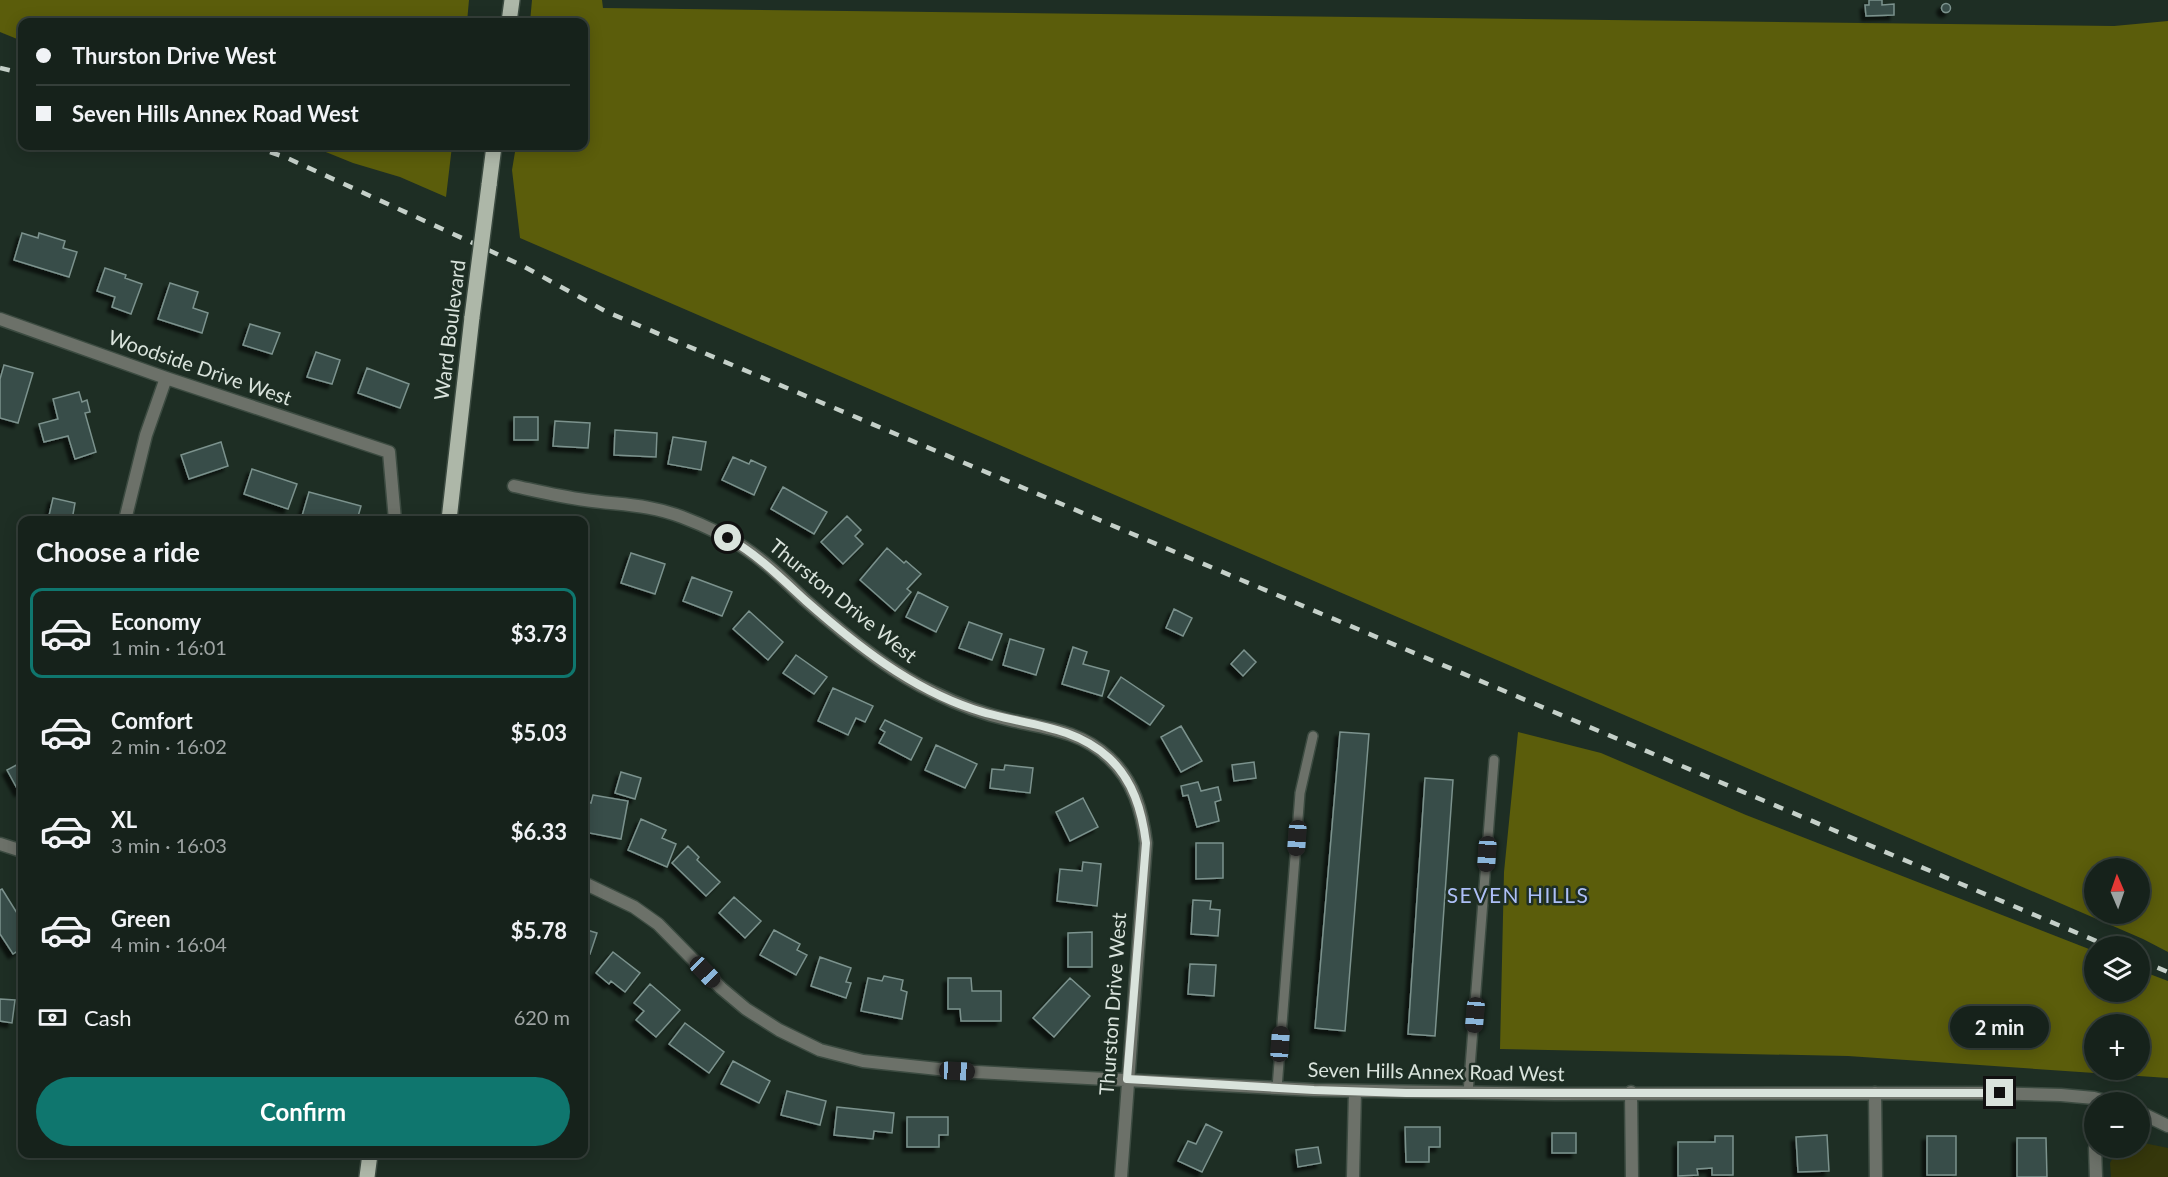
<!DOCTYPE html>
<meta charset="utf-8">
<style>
body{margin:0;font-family:Lato,sans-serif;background:#232f28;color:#f1f3f6;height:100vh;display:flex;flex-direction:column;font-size:22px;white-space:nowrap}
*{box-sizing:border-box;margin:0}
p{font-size:20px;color:#9ea4a3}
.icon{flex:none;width:33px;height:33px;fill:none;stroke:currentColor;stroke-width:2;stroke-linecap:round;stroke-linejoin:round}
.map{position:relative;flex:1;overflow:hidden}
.panel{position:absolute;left:18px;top:516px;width:570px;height:642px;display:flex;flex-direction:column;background:#16221b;border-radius:12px;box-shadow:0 3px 15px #0003,0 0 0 2px #353f3a}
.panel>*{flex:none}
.hud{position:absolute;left:18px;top:18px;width:570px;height:132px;border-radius:12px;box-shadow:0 3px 15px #0003,0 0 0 2px #353f3a;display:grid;align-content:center;height:132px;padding:0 18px;background:#16221b}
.needle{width:39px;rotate:358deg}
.controls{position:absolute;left:2084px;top:858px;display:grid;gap:12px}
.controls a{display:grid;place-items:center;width:66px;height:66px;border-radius:50%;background:#16221b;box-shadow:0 3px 15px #0003,0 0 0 2px #353f3a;font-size:30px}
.end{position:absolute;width:27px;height:27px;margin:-14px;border:8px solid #d9e3dc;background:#111;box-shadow:0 0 0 3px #111}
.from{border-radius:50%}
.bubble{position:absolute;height:42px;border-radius:21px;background:#16221b;box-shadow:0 3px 15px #0003,0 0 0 2px #353f3a;font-size:20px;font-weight:700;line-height:42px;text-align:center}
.car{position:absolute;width:18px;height:36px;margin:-18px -9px;border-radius:8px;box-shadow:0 0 4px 2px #0007;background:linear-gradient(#222 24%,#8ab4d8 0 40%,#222 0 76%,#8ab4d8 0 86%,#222 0)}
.hud b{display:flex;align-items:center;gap:21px;height:57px;font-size:22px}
.hud b+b{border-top:2px solid #353f3a}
.hud i{width:15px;height:15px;background:#f1f3f6}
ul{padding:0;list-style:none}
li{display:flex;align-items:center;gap:18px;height:90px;margin:0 12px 9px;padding:0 6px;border:3px solid transparent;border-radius:12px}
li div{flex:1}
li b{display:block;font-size:22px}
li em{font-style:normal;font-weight:700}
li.active{border-color:#0f766e}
li>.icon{width:54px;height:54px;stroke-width:1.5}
h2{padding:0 18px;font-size:27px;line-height:72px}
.pay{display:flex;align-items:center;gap:15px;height:66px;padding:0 18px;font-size:22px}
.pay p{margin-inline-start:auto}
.action{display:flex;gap:12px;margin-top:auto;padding:12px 18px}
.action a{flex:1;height:69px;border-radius:36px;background:#0f766e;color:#fff;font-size:24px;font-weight:700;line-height:69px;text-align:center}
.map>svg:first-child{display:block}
</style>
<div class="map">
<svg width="2168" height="1177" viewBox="0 0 2168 1177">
<defs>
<filter id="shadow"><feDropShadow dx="-4.5" dy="4.5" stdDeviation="1.5" flood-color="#0009"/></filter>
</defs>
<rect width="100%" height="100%" fill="#1e2e24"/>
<path fill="#35370b" d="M2139 1142 2168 1148V1177H2111L2110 1163 2118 1148H2139Z"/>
<path fill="#5b5d0b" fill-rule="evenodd" d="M0 0H469L467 22H22V41L0 32Z
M532 0H602L603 8 2114 26 2168 21V952L2143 939 520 238 512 170 516 146H584V22H530ZM2094 868H2139V914H2094Z
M311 146H452L446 197 400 177 353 163Z
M1518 732 1601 753 1746 815 2094 951V992H2139V970L2168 981V1078L1848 1056 1500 1049 1504 872ZM2094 1024H2139V1070H2094Z"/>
<path fill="#384d49" stroke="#7b928d" stroke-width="1.5" filter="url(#shadow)" d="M1869 0H1882V5L1894 4V15L1866 16 1865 5H1869Z
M1941.5 8a4.5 4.5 0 1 1 9 0a4.5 4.5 0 1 1-9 0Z
M22 233 38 238 39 233 65 241 63 248 77 252 69 277 14 260Z
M105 268 126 275 125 278 142 284 131 314 112 307 115 297 97 291Z
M170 283 198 292 193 308 208 313 202 333 158 319Z
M250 324 280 333 272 354 243 345Z
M316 352 340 360 332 384 307 377Z
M4 365 33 373 18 423 0 418V379Z
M367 368 409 384 400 408 358 393Z
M79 392 82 402 87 400 90 412 85 413 96 452 75 459 68 436 44 442 39 424 58 419 53 399Z
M514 417H538V440H514Z
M555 421 590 423 588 448 553 446Z
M615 430 657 433 656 457 614 455Z
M673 437 706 442 701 470 668 464Z
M221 442 228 466 189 479 181 455Z
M733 457 749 464 751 460 766 467 754 495 722 480Z
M252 469 297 484 288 509 244 494Z
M783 487 827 512 814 534 771 509Z
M309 492 361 506 357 520H318L302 516Z
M53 498 75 503 72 520H48Z
M847 516 861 530 855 536 863 544 843 564 821 542Z
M887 548 904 563 906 561 921 574 907 589 911 592 895 611 860 580Z
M631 553 665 564 655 594 621 583Z
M692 577 732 592 722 616 683 601Z
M918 592 948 607 936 632 906 617Z
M1174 609 1192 618 1183 636 1166 628Z
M749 611 783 642 768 660 733 629Z
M969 622 1002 634 992 660 959 648Z
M1010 639 1044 649 1036 675 1003 665Z
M1073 647 1087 652 1083 664 1109 671 1102 696 1062 684Z
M1244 650 1256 662 1243 676 1231 664Z
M796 655 827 677 814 694 783 673Z
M1121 677 1164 706 1150 725 1108 697Z
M833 688 873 706 865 722 856 718 848 735 818 721Z
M885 720 922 738 911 760 879 743 885 732 880 729Z
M1181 726 1202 761 1181 772 1161 737Z
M1340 732 1369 734 1345 1031 1315 1028Z
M936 745 977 764 965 788 925 770Z
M22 762V790L19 792 7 770Z
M1254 762 1256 778 1234 781 1232 765Z
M1005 765 1033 768 1030 793 990 788 992 769 1004 770Z
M621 772 641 778 635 799 615 793Z
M1425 778 1453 780 1435 1036 1408 1034Z
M1198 782 1201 791 1218 787 1221 800 1215 802 1219 821 1197 827 1188 795 1183 796 1181 786Z
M593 795 628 801 621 839 584 832V801L591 803Z
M1083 798 1098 827 1070 841 1056 812Z
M641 819 666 830 662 838 676 844 667 867 628 850Z
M1196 843H1223V878L1196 879Z
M688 846 699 857 697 860 720 882 706 896 672 863Z
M1083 862 1101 864 1097 906 1057 901 1060 869 1082 871Z
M2 889 22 921V948L13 954 0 934V890Z
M734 897 761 921 745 938 719 913Z
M1193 900 1211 901 1210 909 1220 910 1218 936 1191 934Z
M587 930 597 933 590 954 584 952V934L585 935Z
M774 930 800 944 797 950 807 955 796 975 760 955Z
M1092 932V967H1068V933Z
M613 952 640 973 625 992 611 981 609 984 596 973Z
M820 957 851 968 846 982 851 983 846 998 811 986Z
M1190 964 1216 965 1214 996 1188 994Z
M884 976 903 980 901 990 907 992 902 1019 861 1011 868 978 882 981Z
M948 978H971L972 991H1001V1021H961L960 1009H948Z
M1070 978 1090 996 1054 1037 1033 1018Z
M650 984 680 1010 656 1037 636 1020 644 1011 634 1003Z
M0 999 15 1000 12 1023 0 1021Z
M685 1023 724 1052 709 1073 669 1044Z
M733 1061 770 1081 759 1103 721 1084Z
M787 1091 826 1101 820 1125 781 1115Z
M837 1107 894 1113 892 1133 874 1131 873 1139 834 1135Z
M907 1117H948V1135H939V1147H907Z
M1206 1124 1222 1132 1202 1172 1178 1161 1188 1141 1196 1144Z
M1405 1127H1440V1147H1429V1162H1406Z
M1552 1133H1576V1153H1552Z
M1827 1135 1829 1171 1798 1172 1796 1137Z
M1715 1136H1733V1175H1712V1168L1697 1169 1698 1175 1678 1176V1142H1715Z
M1927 1136H1956V1175H1927Z
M2017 1138H2046L2047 1177H2017Z
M1318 1147 1321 1163 1298 1167 1296 1150Z"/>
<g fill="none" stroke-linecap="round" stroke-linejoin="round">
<g stroke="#3c4b41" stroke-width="12">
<path id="lane" d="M1277 1088 1300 793 1313 736
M1468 1093 1494 760"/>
</g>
<g stroke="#3c4b41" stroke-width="15">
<path id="street" d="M0 319 166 378 389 452 395 520
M514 486C537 491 561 497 585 500 619 505 649 504 682 517 703 525 725 535 743 547 766 562 785 581 805 600 841 632 889 672 933 692 957 704 983 714 1010 720 1046 728 1081 731 1109 758 1134 781 1142 811 1146 843L1121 1177
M125 520 146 435 166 378
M0 844 22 851
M584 883 634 907 658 924 721 988 746 1009 779 1030 820 1050 863 1061 957 1071 1314 1090 1555 1094 1980 1093 2061 1095 2094 1098 2109 1102
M1631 1092 1632 1177
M1875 1093 1876 1177
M2139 1112 2168 1126
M2095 1148 2096 1177
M1353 1177 1355 1091"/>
</g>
<g stroke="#3c4b41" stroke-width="18">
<path id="primary" d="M509 22 512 0
M489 185 494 146
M449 520 472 317
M367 1177 370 1154"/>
</g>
<use href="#lane" stroke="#6c7169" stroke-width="9"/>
<use href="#street" stroke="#6c7169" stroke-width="12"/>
<use href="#primary" stroke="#adb7a8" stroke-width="15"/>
<path stroke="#c5d0c9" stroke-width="4.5" stroke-dasharray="10 10" stroke-linecap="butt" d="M0 68 22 73
M251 146 285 157 521 265 607 312 2108 946
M2139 960 2168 972"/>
<g stroke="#3c4b41" stroke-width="18" stroke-linecap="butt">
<path id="primary-bridge" d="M472 317 489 185"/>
</g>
<use href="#primary-bridge" stroke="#adb7a8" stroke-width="15"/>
</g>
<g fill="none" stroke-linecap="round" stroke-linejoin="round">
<path stroke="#d9e3dc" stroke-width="8" d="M728 538C758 555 781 578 806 601 856 645 910 688 973 709 1019 725 1071 723 1109 758 1133 780 1142 811 1146 843L1127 1079 1314 1090 1406 1093H2000"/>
</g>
<g text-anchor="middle" stroke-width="5" stroke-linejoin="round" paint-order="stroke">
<g font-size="20" fill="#d9e3dc" stroke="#1e2e24">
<text transform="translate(450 330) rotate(-83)" y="7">Ward Boulevard</text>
<text transform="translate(200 368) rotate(19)" y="7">Woodside Drive West</text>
<text transform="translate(843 601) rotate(39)" y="7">Thurston Drive West</text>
<text transform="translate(1113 1004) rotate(-86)" y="7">Thurston Drive West</text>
<text transform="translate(1436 1072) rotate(1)" y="7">Seven Hills Annex Road West</text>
</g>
<g font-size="21" letter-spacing="1.5" fill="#adbff6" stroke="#1e2e24">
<text x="1518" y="903">SEVEN HILLS</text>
</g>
</g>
</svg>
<div class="controls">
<a><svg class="needle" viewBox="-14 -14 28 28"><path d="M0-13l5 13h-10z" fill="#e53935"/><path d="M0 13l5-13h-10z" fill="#9ea4a3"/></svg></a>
<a><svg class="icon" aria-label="layers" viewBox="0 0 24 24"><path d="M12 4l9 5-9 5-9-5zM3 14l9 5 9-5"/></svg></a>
<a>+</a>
<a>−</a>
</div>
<i class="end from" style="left:728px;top:538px"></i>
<i class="end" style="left:2000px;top:1093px"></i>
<div class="bubble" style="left:1950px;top:1006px;width:99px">2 min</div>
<i class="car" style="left:1297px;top:838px;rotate:184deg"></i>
<i class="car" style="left:1487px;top:854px;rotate:184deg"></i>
<i class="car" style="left:705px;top:972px;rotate:136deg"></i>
<i class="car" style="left:1475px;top:1015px;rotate:185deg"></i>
<i class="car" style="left:1280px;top:1044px;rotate:4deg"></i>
<i class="car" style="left:957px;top:1071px;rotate:93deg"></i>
<div class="hud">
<b><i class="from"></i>Thurston Drive West</b>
<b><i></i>Seven Hills Annex Road West</b>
</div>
<section class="panel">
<h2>Choose a ride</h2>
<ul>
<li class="active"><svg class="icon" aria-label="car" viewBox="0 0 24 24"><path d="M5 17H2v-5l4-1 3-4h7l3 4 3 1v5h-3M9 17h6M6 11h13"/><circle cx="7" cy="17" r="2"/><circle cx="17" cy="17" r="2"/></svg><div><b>Economy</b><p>1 min · 16:01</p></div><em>$3.73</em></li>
<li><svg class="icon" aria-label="car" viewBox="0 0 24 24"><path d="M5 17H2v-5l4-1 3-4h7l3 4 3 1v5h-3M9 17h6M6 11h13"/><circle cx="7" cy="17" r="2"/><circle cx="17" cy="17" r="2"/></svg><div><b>Comfort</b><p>2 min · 16:02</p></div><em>$5.03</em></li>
<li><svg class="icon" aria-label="car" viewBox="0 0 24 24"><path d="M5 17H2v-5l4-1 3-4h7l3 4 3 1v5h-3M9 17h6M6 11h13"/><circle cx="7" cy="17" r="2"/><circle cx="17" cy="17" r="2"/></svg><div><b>XL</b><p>3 min · 16:03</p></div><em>$6.33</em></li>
<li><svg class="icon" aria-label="car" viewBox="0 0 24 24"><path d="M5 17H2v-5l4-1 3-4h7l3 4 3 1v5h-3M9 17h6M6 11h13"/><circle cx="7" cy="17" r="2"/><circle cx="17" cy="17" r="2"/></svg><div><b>Green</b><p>4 min · 16:04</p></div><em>$5.78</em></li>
</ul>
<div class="pay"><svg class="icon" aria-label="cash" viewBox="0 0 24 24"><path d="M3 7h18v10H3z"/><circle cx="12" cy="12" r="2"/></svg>Cash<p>620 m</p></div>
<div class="action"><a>Confirm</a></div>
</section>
</div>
